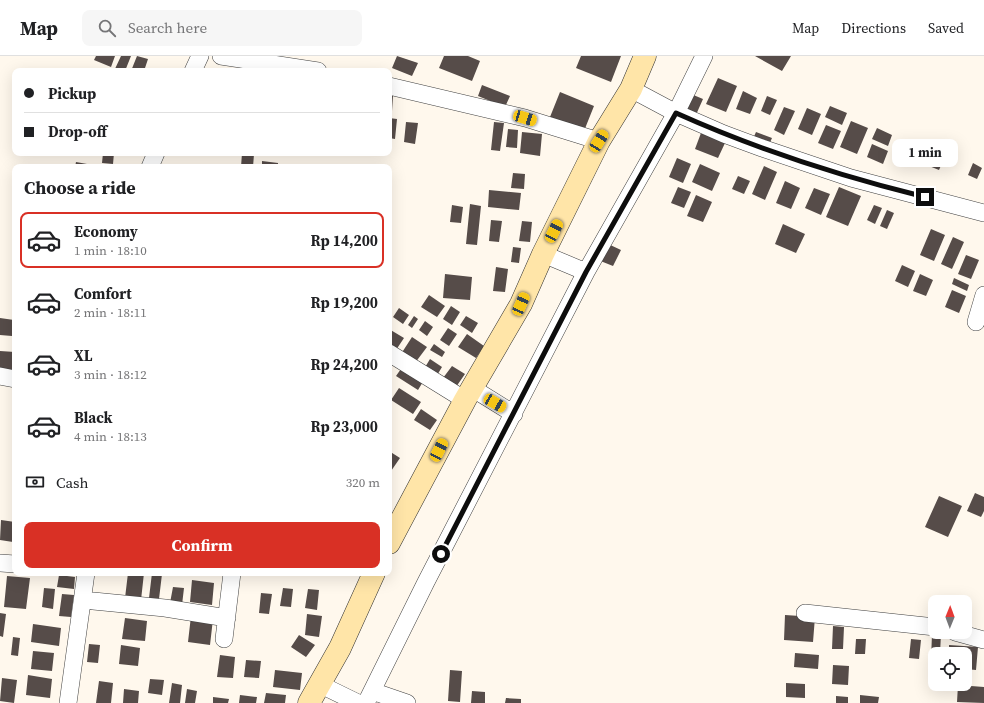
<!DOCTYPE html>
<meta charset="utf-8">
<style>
body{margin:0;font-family:"Source Serif 4",serif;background:#f6f6f6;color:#202124;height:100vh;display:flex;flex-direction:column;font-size:15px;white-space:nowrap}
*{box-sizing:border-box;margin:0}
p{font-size:13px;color:#757577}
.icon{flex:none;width:22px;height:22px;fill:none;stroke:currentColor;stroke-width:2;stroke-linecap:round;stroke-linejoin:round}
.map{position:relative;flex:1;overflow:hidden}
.details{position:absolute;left:12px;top:108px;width:380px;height:412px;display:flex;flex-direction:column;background:#fff;border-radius:8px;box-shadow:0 4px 16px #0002}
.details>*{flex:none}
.top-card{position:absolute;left:12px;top:12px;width:380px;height:88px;border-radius:8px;box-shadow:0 4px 16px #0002;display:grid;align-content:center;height:88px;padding:0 12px;background:#fff}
.needle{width:26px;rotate:1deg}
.fabs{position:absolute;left:928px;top:539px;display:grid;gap:8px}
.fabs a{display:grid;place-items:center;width:44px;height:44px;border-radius:8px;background:#fff;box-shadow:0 4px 16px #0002;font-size:20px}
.end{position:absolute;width:18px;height:18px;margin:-9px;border:5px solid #0d0d0d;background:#fff;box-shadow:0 0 0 2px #fff}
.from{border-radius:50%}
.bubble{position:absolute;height:28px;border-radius:8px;background:#fff;box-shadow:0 4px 16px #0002;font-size:13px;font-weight:700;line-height:28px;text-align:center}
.car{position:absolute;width:12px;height:24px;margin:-12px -6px;border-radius:5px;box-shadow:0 0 3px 1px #0007;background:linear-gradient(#f5c518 24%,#345 0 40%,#f5c518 0 76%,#345 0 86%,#f5c518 0)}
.top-card b{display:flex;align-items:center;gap:14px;height:38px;font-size:15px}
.top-card b+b{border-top:1px solid #e0e0e0}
.top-card i{width:10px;height:10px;background:#202124}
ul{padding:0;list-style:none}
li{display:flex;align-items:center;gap:12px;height:56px;margin:0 8px 6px;padding:0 4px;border:2px solid transparent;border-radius:8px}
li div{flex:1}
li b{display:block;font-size:15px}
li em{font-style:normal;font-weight:700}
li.active{border-color:#d93025}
li>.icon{width:36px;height:36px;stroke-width:1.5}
h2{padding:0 12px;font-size:18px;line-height:48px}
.pay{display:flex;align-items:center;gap:10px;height:44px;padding:0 12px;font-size:15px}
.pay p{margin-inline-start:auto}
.cta{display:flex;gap:8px;margin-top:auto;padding:8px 12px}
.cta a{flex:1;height:46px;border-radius:8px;background:#d93025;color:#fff;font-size:16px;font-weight:700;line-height:46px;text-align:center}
header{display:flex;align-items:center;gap:24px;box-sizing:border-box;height:56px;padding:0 20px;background:#fff;border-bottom:1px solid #e0e0e0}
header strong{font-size:19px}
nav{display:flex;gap:22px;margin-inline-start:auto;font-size:14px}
.search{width:280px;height:36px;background:#f6f6f6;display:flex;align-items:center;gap:10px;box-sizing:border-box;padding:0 14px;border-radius:8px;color:#757577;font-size:15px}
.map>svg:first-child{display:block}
</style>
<header>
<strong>Map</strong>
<div class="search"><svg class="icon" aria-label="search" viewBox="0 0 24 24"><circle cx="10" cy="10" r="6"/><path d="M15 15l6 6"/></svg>Search here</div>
<nav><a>Map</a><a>Directions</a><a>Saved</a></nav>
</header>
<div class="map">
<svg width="984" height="647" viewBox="0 0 984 647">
<rect width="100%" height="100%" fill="#fff8ed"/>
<path fill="#564c49" d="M96 0H115L111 11 94 4Z
M121 0H131L125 15H114Z
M137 0 148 3 144 15H131Z
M397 0 418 7 412 20 392 12Z
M444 0H468L480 5 472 25 439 12Z
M581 0H621L611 26 576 12Z
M755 0H791L782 15Z
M718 22 737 30 726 56 706 48Z
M482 29 510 40 505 51 478 40Z
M743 35 757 42 750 58 736 53Z
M560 36 594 50 584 75 550 61Z
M691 38 703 43 695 61 683 56Z
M389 39 393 40 392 55 389 54Z
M767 40 777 44 770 59 761 55Z
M830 50 847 57 842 69 825 61Z
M784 51 795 55 784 79 774 74Z
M807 52 821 58 812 79 798 73Z
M389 62 397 63 395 83 389 82Z
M851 65 868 72 857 98 840 91Z
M406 66 418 67 415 88 404 86Z
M494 66 504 67 500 95 491 94Z
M826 69 841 75 833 93 818 87Z
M877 72 892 79 888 90 872 83Z
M508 73 518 74 517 92 506 91Z
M522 76 542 78 540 100 520 97Z
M756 76 772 82 768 91 752 85Z
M701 77 725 87 718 102 695 93Z
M923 86 932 89 926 105 917 101Z
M872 88 888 95 883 108 867 101Z
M899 89 914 96 908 111 893 104Z
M937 91 947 96 939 114 929 110Z
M103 97H114L113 108 102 107Z
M242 97 254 98 253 111H241Z
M677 102 691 108 683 127 669 121Z
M262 105 278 107V111H262Z
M76 106 87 108 86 111H75Z
M973 107 982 112 977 123 968 119Z
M700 108 720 117 712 135 692 126Z
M764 110 777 116 765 144 752 138Z
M513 117 525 118 524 133 511 132Z
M738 120 750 125 744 138 732 133Z
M785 125 800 132 791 153 776 147Z
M678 131 691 136 684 152 671 147Z
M839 131 861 140 848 170 826 161Z
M814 132 830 138 821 159 805 152Z
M489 134 521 137 519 154 488 151Z
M696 139 712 146 703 166 687 160Z
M470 148 481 150 477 189 466 188Z
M452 149 463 151 461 167 450 166Z
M874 149 882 152 875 168 867 164Z
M887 154 894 157 887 173 880 170Z
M491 164 502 165 499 186 489 185Z
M522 165 532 166 530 186 519 185Z
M783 168 805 178 796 197 775 188Z
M931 173 945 179 934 205 920 199Z
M953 181 964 186 952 213 941 208Z
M606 187 621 194 613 210 598 204Z
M513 191 521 192 519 207 511 206Z
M966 199 979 204 971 223 958 218Z
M902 209 915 215 908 231 895 225Z
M496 211 508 213 505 236 493 235Z
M445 218 472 221 470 244 443 242Z
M920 218 933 224 926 240 913 235Z
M954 222 969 229 967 235 952 228Z
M952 234 966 240 959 257 945 251Z
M429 239 445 250 437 261 421 251Z
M451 250 460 256 452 269 443 263Z
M399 252 409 259 403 268 393 261Z
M414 260 418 263 412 272 408 269Z
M466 260 478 267 472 277 460 269Z
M0 262 14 264 12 280 0 279Z
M425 265 433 271 427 280 419 274Z
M448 272 457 278 449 290 440 284Z
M389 273 404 282 394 297 389 293Z
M467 278 484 290 476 302 458 291Z
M412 281 427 291 415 307 401 298Z
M434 288 445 296 442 301 430 294Z
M0 295 15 296V316L0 315Z
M430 303 442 311 436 321 424 313Z
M403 310 424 324 418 334 396 320Z
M452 310 465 318 456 331 443 322Z
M399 332 421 346 413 358 391 344Z
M421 353 437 364 430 374 414 364Z
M389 395 400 402 389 418Z
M975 437 984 441V455L981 461 967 455Z
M939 440 962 450 948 481 925 471Z
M1 464 15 466 13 486 0 484Z
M128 517H144L141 544 125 542Z
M152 517 162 518 159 543 149 542Z
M59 519 75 521 74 533 57 531Z
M7 520 30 522 26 553 4 551Z
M192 524 214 527 212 549 190 546Z
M173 531 184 532 182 549 170 547Z
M44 532 55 533 53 553 42 551Z
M283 532 293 533 291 551 280 550Z
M308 533 319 534 317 554 305 552Z
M261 537 272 538 269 558 259 557Z
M62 538 74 539 71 561 59 560Z
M0 557 6 558 3 581 0 580Z
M307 558 322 560 319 581 305 579Z
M785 559 815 561 813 586 784 584Z
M191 560 213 563 210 589 188 586Z
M125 562 147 565 145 585 122 583Z
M33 568 61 572 59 590 31 586Z
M833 570 844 571 843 593H832Z
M932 578H941L940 598H935V604H931Z
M299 579 315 589 306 601 291 591Z
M13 581 20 582 18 600 11 599Z
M856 583H866L865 598H855Z
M911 583 921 584 919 603 909 602Z
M89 588 100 589 98 607 87 606Z
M121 589 140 592 138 610 119 608Z
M949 589 978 591 976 614 965 613V598H949Z
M33 595 54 597 52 615 31 613Z
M795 597 819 599 818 613 794 611Z
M220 599 235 601 233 622 217 621Z
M246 604 261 605 259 622 244 621Z
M833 609 849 610 848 629 832 628Z
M275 614 302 617 300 634 273 631Z
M450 614 462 615 460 646 448 645Z
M28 619 52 623 50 642 26 639Z
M2 622 17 624 14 647 0 645Z
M150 623 164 624 162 639 148 637Z
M99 625 113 627 111 647H96Z
M172 627 182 629 180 647H169Z
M786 627 805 628V642L786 641Z
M958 629 984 631V647L957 646Z
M124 633 139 635 138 647H123Z
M187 633 197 635 195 647H185Z
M472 635 485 636V647H471Z
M266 637 286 639 285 647H264Z
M240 639 257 641 256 647H239Z
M860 639 879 641 878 647H860Z
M836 640 848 641V647H836Z
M213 641 229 643 228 647H213Z
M506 642 521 643V647H505Z"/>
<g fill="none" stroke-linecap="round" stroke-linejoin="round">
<g stroke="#404040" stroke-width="18">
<path id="minor" d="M221 0 318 15
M193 15 200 0
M389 30 525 62 599 85
M631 33 676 57 724 78 762 92 851 122 984 157
M150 111 156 97
M543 198 586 216
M976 266 984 239
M389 297 465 344
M0 320 15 323
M472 332 514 358
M0 507 15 508
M83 544 165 552 227 562
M805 557 935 571
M955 576 984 584
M224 583 232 517
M319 628 358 647
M372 635 407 647
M68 647 86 517
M366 647 426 526 586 216 676 57 704 0"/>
</g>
<g stroke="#2f2f2f" stroke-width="23">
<path id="secondary" d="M389 487 465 344 521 248 543 198 599 85 631 33 645 0
M309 647 340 592 374 517"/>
</g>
<use href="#minor" stroke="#fff" stroke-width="17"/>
<use href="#secondary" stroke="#ffe5a8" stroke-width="22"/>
</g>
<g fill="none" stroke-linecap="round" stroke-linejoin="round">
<path stroke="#0d0d0d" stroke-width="5" d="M441 498 586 216 676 57C756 93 840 120 925 141"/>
</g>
</svg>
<div class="fabs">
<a><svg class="needle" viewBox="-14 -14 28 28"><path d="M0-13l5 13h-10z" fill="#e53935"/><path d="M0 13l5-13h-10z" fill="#757577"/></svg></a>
<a><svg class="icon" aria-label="locate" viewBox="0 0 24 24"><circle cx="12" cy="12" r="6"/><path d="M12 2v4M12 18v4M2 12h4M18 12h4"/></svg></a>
</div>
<i class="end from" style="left:441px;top:498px"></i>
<i class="end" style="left:925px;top:141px"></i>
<div class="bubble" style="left:892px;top:83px;width:66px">1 min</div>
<i class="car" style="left:525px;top:62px;rotate:107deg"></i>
<i class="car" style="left:599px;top:85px;rotate:32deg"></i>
<i class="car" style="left:554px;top:175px;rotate:27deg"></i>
<i class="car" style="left:521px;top:248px;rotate:24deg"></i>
<i class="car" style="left:495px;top:347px;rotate:120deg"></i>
<i class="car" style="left:439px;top:394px;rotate:27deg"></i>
<div class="top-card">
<b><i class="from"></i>Pickup</b>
<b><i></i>Drop-off</b>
</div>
<section class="details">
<h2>Choose a ride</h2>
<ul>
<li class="active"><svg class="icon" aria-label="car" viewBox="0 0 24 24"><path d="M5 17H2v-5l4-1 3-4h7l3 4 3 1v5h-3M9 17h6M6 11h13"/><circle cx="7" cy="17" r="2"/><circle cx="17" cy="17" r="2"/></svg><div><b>Economy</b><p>1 min · 18:10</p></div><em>Rp 14,200</em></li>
<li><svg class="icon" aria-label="car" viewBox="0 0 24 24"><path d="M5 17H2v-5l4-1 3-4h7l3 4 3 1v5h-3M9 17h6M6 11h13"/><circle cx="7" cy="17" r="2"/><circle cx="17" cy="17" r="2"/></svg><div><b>Comfort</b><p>2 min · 18:11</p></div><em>Rp 19,200</em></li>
<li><svg class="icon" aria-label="car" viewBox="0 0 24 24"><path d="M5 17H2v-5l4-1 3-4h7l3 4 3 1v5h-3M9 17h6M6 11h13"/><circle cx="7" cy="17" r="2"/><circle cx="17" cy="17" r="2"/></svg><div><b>XL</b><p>3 min · 18:12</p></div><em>Rp 24,200</em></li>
<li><svg class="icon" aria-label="car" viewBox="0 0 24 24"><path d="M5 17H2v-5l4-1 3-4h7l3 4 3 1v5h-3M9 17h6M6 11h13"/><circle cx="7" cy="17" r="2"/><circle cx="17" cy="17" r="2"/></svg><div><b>Black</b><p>4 min · 18:13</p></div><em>Rp 23,000</em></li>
</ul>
<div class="pay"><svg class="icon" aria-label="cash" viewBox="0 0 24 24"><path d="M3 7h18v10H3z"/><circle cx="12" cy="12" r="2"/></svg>Cash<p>320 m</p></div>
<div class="cta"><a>Confirm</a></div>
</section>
</div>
